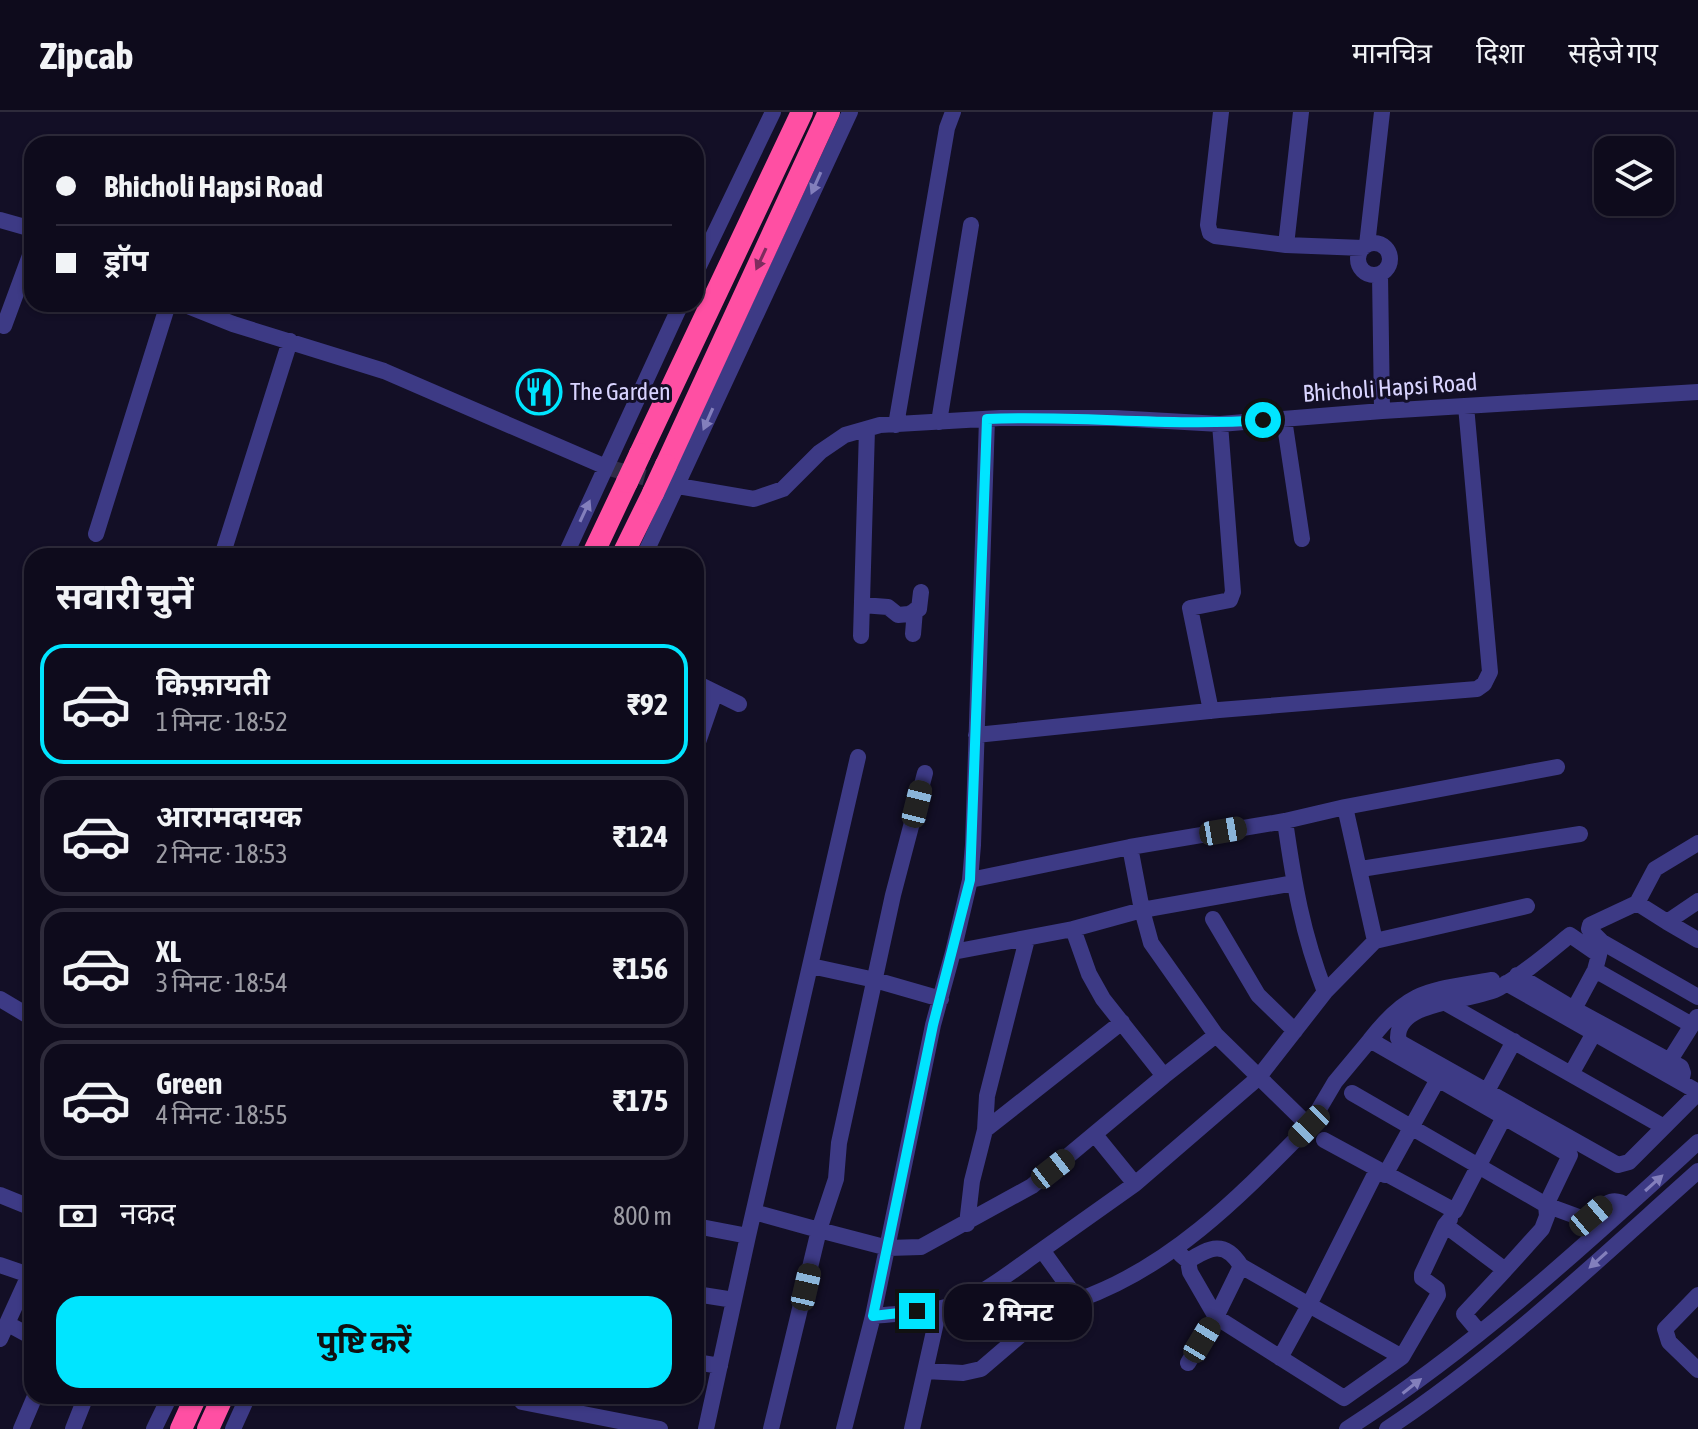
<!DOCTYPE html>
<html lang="hi">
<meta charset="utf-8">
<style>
body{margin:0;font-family:"Asap Condensed","Noto Sans Devanagari",sans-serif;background:#171425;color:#f1f3f6;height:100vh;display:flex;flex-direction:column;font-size:30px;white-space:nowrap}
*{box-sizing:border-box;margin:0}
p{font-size:26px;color:#9b9ba3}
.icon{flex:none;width:44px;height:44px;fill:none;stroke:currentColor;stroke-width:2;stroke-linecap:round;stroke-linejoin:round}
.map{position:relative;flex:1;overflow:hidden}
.sheet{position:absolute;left:24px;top:436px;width:680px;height:856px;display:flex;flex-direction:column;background:#0e0b1c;border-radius:24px;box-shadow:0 2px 6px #0004,0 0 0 2px #2e2b3b}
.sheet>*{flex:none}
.hud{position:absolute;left:24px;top:24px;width:680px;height:176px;border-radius:24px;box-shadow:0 2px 6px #0004,0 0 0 2px #2e2b3b;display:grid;align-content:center;height:176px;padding:0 32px;background:#0e0b1c}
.fabs{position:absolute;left:1594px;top:24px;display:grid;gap:16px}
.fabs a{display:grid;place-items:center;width:80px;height:80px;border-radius:16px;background:#0e0b1c;box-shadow:0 2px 6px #0004,0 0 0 2px #2e2b3b;font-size:40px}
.end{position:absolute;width:36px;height:36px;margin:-18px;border:10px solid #00e5ff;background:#111;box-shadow:0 0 0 4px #111}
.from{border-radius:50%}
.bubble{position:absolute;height:56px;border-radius:24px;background:#0e0b1c;box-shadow:0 2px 6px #0004,0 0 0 2px #2e2b3b;font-size:26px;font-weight:700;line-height:56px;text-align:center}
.car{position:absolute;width:24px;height:48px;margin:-24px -12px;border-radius:10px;box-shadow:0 0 6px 2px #0007;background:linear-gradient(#222 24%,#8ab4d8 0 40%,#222 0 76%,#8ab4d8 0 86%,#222 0)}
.hud b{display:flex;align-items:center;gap:28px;height:76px;font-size:30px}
.hud b+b{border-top:2px solid #2e2b3b}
.hud i{width:20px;height:20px;background:#f1f3f6}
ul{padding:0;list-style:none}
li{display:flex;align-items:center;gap:24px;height:120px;margin:0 16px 12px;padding:0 16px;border:4px solid #2e2b3b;border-radius:24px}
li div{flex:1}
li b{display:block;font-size:30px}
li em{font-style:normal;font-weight:700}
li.active{border-color:#00e5ff}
li>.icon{width:72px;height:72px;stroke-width:1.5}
h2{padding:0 32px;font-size:36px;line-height:96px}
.pay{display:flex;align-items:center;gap:20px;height:88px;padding:0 32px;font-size:30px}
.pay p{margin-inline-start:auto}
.cta{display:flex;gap:16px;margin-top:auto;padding:16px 32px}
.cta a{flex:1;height:92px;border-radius:24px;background:#00e5ff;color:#111;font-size:32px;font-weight:700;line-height:92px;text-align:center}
header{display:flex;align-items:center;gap:48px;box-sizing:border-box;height:112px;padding:0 40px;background:#0e0b1c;border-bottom:2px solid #2e2b3b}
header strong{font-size:38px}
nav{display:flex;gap:44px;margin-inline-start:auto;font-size:28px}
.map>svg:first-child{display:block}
</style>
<header>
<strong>Zipcab</strong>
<nav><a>मानचित्र</a><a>दिशा</a><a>सहेजे गए</a></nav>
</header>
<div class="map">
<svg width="1698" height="1317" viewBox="0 0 1698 1317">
<rect width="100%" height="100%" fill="#130f26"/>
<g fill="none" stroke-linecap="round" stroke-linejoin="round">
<path stroke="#312d47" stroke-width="16" stroke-dasharray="16 8" stroke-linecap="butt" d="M606 355 669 372"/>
<path stroke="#3d3a85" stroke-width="16" d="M1221 0 1208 113 1210 121 1215 124 1286 133 1363 136
M0 108 32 117
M1358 147a16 16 0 1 1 32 0a16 16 0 1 1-32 0Z
M1286 133 1301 0
M1367 133 1382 0
M696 160 773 0
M1380 162 1382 299
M183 192 233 212 384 259 606 355
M4 214 32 138
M1284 307 1302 427
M939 310 971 113
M896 313 947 16 953 0
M678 374 754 387 783 377 820 340 845 323 880 313 1000 306H1114L1220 312 1382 299 1698 280
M96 422 168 192
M222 444 290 229
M565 444 681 192
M644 444 850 0
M862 493 888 495 898 503 909 502 919 497 921 480
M913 522 915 498
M861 524 867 317
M30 541 32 542
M696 571 739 592
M1211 599 1190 496 1230 488 1233 480 1220 312
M976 623 1219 598 1477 577 1484 572 1490 560 1466 294
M696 636 715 581
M1345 695 1375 829 1527 794
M1130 735 1285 709
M1361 757 1580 722
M970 768 1130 735 1142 798 1294 771
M1698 789 1667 810 1637 791 1590 813 1589 817 1602 830 1698 885
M1637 791 1655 757 1698 731
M1213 807 1258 883 1295 919
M1667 810 1698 828
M1073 817 1142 798 1151 831 1216 923
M953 840 933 913 873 1204C894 1202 916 1201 937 1197 976 1190 1010 1160 1042 1138L1078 1188C1172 1155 1241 1083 1309 1014L1216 923 1164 964 1103 887 1089 862 1073 817 953 840 970 768 973 733 987 307
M811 854 875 868 941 887
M1595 858 1599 843 1570 823C1548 841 1524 862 1499 876 1475 890 1397 887 1398 926L1401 931 1618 1053 1629 1050 1698 981
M1517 863 1574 897 1595 858 1690 912
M1506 871 1698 980
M1325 880 1375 829
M0 887 32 906
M1444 890 1664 1015
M1574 897 1681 955 1683 961 1681 970
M1370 928C1410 876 1430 879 1492 868
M1665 956 1697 905
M1571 962 1594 921
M1487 979 1514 929
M1352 981 1546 1093 1584 1107C1601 1100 1608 1080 1627 1094
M1309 1014 1335 970 1370 928 1504 1005 1455 1099 1324 1028
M985 1018 1122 910
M1377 1058 1309 1193 1402 1245 1438 1183 1437 1177 1422 1166V1162L1445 1113
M1385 1063 1438 967
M1135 1072 1258 966 1325 880C1302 820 1294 772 1285 709L1345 695 1557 655
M0 1083 32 1096
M754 1100 819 1118 836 1067 839 1031 893 783 925 661
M1450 1107 1445 1113 1505 1158 1542 1117 1547 1104 1546 1093 1570 1043 1504 1005
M967 1112 972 1069 985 1018 987 984 1027 827
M696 1114 748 1124
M1042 1138 1135 1072 1096 1024
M1181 1143 1188 1149C1210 1135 1225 1128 1241 1154L1309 1193 1280 1246
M1188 1149 1190 1160 1216 1205 1344 1286 1402 1245
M0 1153 32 1164
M696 1182 734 1188
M1698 1183 1665 1217 1669 1230 1698 1258
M8 1212 32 1225
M1480 1221 1464 1202 1505 1158
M0 1227 29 1163
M696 1250 720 1254
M1188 1251 1216 1205 1241 1154
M925 1259 963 1261 981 1257 1045 1202 1078 1188
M523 1284 522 1290 660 1317
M21 1317 35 1284
M73 1317 86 1284
M154 1317 170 1284
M233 1317 248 1284
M706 1317 748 1124 858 645
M771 1317 819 1118 888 1136 921 1135 1032 1074 1164 964
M844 1317 873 1204
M912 1317 939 1197
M1347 1317C1475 1235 1586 1132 1698 1030
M1387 1317C1500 1242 1597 1149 1698 1059"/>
<path stroke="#ff4fa3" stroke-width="22" d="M640 342 802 0
M666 353 829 0
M592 444 627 370
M622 444 653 381
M181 1317 196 1284
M208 1317 223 1284"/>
<path stroke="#ff4fa3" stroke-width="22" d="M627 370 640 342
M653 381 666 353"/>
</g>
<defs><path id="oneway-solid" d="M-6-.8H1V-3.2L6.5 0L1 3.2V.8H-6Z" transform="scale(2)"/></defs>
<g fill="#837fbc">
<use href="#oneway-solid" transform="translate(816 71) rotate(114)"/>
<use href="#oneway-solid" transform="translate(708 307) rotate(114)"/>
<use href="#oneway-solid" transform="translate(585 399) rotate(-65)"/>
<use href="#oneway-solid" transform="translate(1654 1071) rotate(-42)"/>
<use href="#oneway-solid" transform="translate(1598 1148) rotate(138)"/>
<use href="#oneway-solid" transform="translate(1412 1274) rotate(-38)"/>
</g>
<use fill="#7d2c5e" href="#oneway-solid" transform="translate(761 147) rotate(115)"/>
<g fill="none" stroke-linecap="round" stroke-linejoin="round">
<path stroke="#00e5ff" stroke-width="10" d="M917 1199 873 1204 933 913 970 768 987 307C1079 303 1171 315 1263 308"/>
</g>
<defs>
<g id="restaurant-ring" transform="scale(2.3)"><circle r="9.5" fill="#130f26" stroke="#00e5ff" stroke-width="1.5"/><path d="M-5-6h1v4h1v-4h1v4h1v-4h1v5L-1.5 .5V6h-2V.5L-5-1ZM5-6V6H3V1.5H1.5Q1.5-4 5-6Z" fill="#00e5ff"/></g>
</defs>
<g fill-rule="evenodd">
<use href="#restaurant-ring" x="539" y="280"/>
</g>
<g text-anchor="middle" stroke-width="6" stroke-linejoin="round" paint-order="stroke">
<g font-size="24" fill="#d9d4ff" stroke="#130f26">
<text transform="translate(1390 276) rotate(-4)" y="8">Bhicholi Hapsi Road</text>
</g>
<g font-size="24" fill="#d9d4ff" stroke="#130f26" text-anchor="start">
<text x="570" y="288">The Garden</text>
</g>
</g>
</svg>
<div class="fabs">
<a><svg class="icon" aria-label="layers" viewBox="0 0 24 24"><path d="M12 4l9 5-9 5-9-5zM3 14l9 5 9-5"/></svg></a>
</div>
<i class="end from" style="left:1263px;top:308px"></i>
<i class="end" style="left:917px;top:1199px"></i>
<div class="bubble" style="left:944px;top:1172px;width:148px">2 मिनट</div>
<i class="car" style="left:917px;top:692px;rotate:14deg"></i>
<i class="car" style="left:1223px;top:719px;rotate:80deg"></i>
<i class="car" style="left:1309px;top:1014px;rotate:224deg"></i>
<i class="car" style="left:1053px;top:1057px;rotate:52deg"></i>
<i class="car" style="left:1591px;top:1104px;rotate:50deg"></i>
<i class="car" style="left:806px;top:1175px;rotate:13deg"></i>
<i class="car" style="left:1202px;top:1228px;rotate:31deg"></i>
<div class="hud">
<b><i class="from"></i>Bhicholi Hapsi Road</b>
<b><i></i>ड्रॉप</b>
</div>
<section class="sheet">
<h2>सवारी चुनें</h2>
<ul>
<li class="active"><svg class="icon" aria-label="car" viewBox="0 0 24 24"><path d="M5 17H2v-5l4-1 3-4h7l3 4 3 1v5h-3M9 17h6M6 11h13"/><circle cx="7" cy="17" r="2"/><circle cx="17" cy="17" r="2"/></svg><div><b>किफ़ायती</b><p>1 मिनट · 18:52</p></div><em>₹92</em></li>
<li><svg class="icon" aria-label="car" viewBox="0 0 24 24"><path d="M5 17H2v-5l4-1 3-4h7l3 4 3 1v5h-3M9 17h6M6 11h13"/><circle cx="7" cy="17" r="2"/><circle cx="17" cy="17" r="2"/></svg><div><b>आरामदायक</b><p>2 मिनट · 18:53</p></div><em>₹124</em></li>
<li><svg class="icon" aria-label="car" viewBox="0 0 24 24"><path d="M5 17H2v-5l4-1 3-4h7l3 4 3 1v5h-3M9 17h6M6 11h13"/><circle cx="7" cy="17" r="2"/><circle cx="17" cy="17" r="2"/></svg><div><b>XL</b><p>3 मिनट · 18:54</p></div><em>₹156</em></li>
<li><svg class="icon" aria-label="car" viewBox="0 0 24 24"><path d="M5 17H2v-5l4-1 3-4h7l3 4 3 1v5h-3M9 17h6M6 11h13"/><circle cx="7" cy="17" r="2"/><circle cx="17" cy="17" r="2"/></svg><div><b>Green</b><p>4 मिनट · 18:55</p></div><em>₹175</em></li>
</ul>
<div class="pay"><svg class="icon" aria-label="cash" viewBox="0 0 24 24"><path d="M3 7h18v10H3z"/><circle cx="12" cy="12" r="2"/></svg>नकद<p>800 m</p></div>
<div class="cta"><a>पुष्टि करें</a></div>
</section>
</div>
